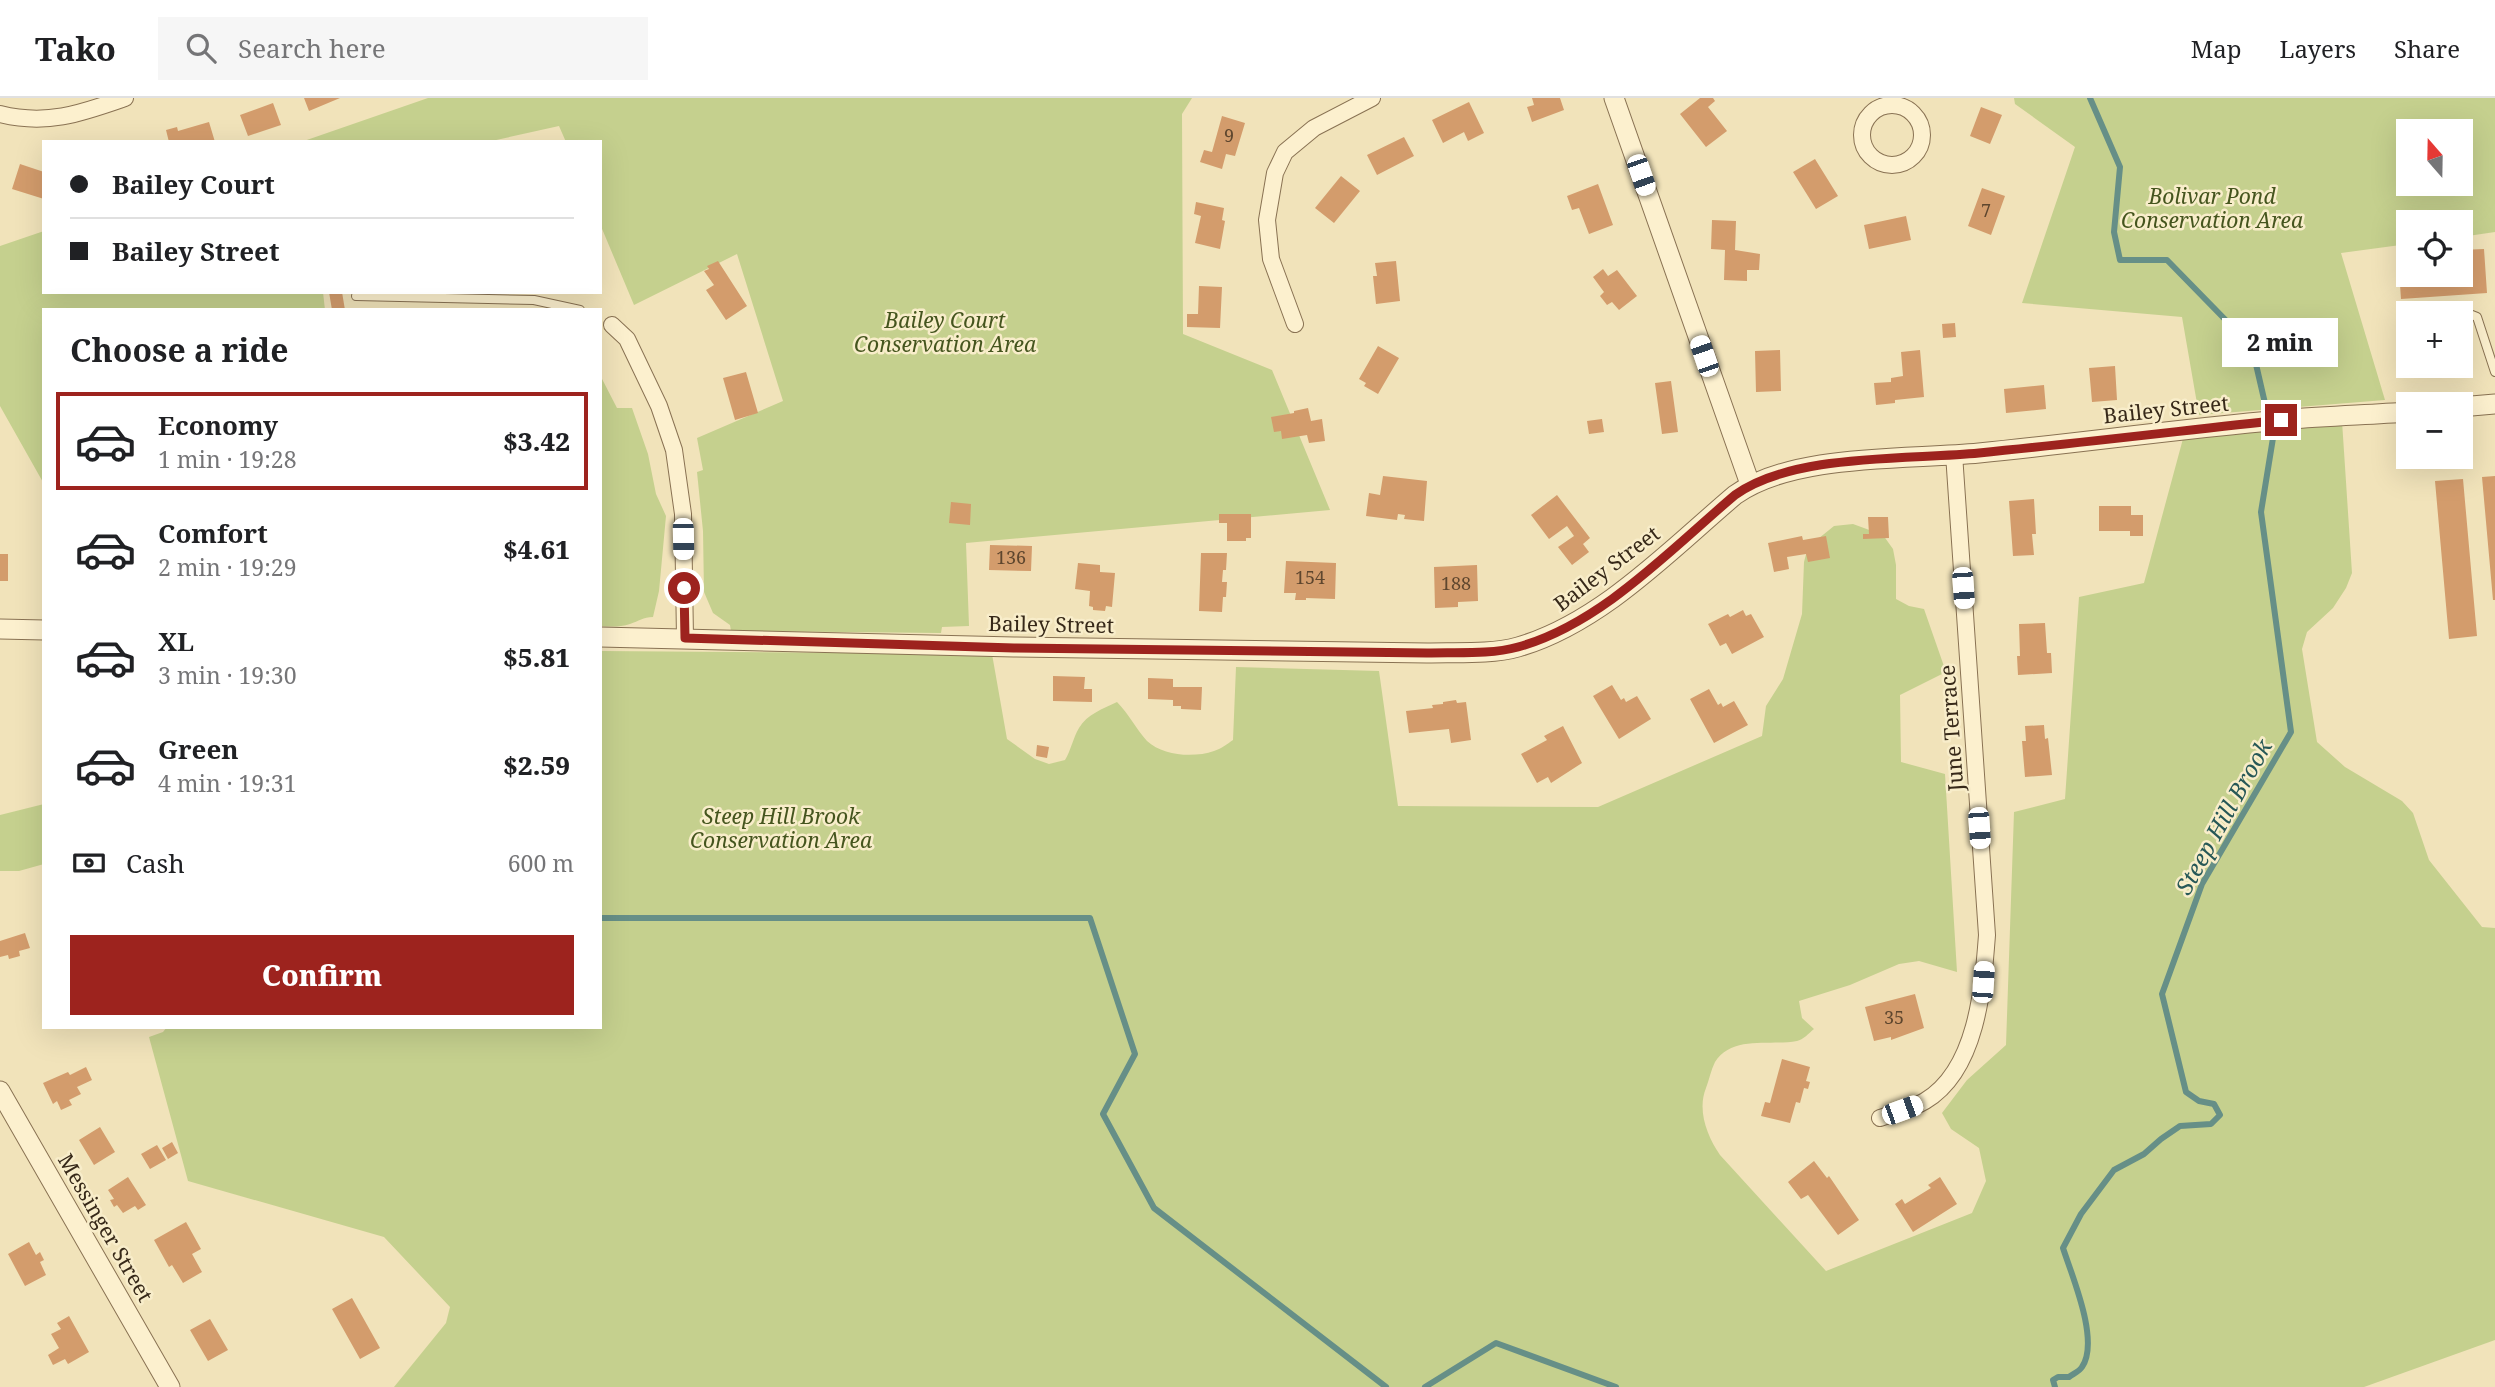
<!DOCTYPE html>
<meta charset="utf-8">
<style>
body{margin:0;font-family:"Noto Serif",serif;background:#f6f6f6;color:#202124;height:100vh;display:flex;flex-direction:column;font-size:26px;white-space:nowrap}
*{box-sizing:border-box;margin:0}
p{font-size:23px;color:#757577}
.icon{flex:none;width:38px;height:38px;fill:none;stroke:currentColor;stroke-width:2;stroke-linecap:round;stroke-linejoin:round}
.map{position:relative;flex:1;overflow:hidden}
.drawer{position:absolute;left:42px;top:210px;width:560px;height:721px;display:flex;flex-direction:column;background:#fff;border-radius:0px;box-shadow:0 7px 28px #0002}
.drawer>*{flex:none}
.top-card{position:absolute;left:42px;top:42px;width:560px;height:154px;border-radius:0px;box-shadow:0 7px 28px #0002;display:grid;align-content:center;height:154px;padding:0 28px;background:#fff}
.needle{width:46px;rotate:340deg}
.tools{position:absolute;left:2396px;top:21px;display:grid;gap:14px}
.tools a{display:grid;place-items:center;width:77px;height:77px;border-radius:0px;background:#fff;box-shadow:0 7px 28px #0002;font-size:35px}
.end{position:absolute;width:32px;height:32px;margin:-16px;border:9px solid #9d231e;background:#fff;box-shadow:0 0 0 4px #fff}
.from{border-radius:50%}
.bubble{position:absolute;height:49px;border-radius:0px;background:#fff;box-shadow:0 7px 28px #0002;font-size:23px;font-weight:800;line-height:49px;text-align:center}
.car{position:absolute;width:21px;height:42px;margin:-21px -10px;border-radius:9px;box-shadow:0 0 5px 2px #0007;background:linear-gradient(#fff 24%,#345 0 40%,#fff 0 76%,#345 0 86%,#fff 0)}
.top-card b{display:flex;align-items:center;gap:24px;height:66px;font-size:26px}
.top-card b+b{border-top:2px solid #e0e0e0}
.top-card i{width:18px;height:18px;background:#202124}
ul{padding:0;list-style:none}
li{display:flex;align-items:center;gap:21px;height:98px;margin:0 14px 10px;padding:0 14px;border:4px solid transparent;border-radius:0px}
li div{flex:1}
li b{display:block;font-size:26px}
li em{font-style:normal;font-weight:800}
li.selected{border-color:#9d231e}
li>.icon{width:63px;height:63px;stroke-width:1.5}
h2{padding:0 28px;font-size:32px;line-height:84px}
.pay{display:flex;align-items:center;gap:18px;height:77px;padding:0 28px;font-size:26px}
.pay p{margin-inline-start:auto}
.cta{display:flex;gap:14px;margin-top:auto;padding:14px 28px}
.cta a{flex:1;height:80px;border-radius:0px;background:#9d231e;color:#fff;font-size:28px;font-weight:800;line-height:80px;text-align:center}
header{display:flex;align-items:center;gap:42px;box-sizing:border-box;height:98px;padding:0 35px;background:#fff;border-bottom:2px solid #e0e0e0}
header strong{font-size:33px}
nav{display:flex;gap:38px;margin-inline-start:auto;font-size:24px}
.search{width:490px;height:63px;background:#f6f6f6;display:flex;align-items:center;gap:18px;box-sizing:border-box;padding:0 24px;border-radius:0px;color:#757577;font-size:26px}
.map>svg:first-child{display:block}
</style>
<header>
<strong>Tako</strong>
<div class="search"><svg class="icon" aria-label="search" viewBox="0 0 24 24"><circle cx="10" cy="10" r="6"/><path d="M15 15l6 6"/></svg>Search here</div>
<nav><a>Map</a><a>Layers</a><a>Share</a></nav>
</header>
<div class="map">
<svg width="2495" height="1289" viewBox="0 0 2495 1289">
<rect width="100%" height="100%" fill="#f1e3ba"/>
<path fill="#c5d08e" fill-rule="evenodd" d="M428 0H1192L1182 16 1183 236 1272 272 1330 412 966 445 969 528 942 529 941 535 731 533 730 527 713 515 704 494 703 433 697 374 703 372 697 340 783 303 737 156 634 207 600 126V44H566L559 28 487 44H301Z
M2014 0H2495V134L2461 139 2460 124H2408V146L2341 155 2385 302 2199 317 2182 219 2022 205 2075 49 2015 6ZM2408 33H2460V86H2408Z
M44 133V194H323L325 212H44V386L0 308V148Z
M600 277 617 310H632L648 356 656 396 666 418 659 493 653 519C643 519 639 523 630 526 621 529 610 529 600 528Z
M2342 323 2352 475 2346 490 2333 510 2307 534 2302 551 2317 644 2345 669 2402 703 2413 715 2429 762 2482 829 2495 830V1242L2364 1289H394L446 1225 450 1209 384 1139 188 1083 149 939 163 934 167 929H600V553L992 556 1007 641 1035 661 1049 666 1065 662C1071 652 1073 640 1079 630 1087 616 1103 611 1117 604 1129 616 1136 631 1147 643 1163 658 1194 660 1214 653 1221 651 1227 646 1233 642L1236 569 1379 573 1398 708 1598 709 1762 638 1766 608 1783 581 1802 516 1804 464 1808 449 1834 428 1853 426 1883 437 1893 451 1896 467V501L1909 508 1924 511 1946 574 1900 597 1901 664 1945 676 1957 874 1919 863 1899 866 1850 887 1799 903 1802 920 1814 931C1809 935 1803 942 1797 943 1770 948 1732 937 1715 964 1711 972 1709 982 1706 990 1697 1012 1707 1038 1720 1057L1826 1173 1972 1115 1986 1083 1979 1050 1951 1031 1942 1015 1967 982 2006 947 2014 714 2065 701 2079 499 2144 485 2184 337Z
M44 706V766L19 773H0V717Z"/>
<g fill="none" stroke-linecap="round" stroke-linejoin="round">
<path stroke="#668f87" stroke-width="6" d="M600 820H1090L1135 956 1103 1016 1154 1110 1386 1289
M1425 1289 1496 1245 1616 1289
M2055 1289 2053 1282 2058 1279H2069C2073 1276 2080 1273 2082 1269 2100 1243 2072 1178 2063 1150L2081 1116 2114 1072 2144 1056 2161 1041 2180 1028 2211 1026 2220 1017 2214 1006 2199 1003 2186 994 2162 896 2202 786 2291 634 2261 414 2273 340 2252 249 2167 162H2120L2114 134 2120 69 2090 0"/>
</g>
<path fill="#d39c6c" d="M304 0H340L309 13Z
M1532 0H1560L1564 12 1532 24 1527 9 1534 7Z
M1700 0H1713L1715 3 1708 9 1727 33 1706 49 1680 16Z
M1469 4 1484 35 1468 43 1464 34 1443 45 1432 22Z
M273 5 281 27 248 38 240 17Z
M1981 9 2002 17 1990 46 1970 38Z
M1222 18 1245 25 1235 58 1226 56 1222 71 1200 64 1204 52 1212 54Z
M209 24 215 44H169L166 32 177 29 178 33Z
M1404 39 1414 58 1377 77 1367 57Z
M1815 61 1838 98 1816 111 1793 74Z
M20 66 44 74V101L12 91Z
M1341 78 1360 93 1334 125 1315 110Z
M1598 86 1613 127 1589 136 1579 110 1572 112 1567 98Z
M1982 90 2005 98 1991 137 1968 128Z
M1196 104 1224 110 1222 122 1225 123 1220 151 1195 145 1201 118 1194 116Z
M1906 118 1911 142 1869 151 1864 127Z
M1712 122 1736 123 1735 152 1760 156 1759 172H1747V183L1724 182 1725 152 1711 151Z
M2484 151 2487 195 2401 201 2398 157H2408V177H2460V152Z
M718 163 747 208 726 222 706 192 714 187 704 173 709 171 707 168Z
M1396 163 1400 203 1376 206 1373 178H1377L1375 165Z
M1603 171 1608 178 1617 172 1637 198 1619 212 1612 204 1607 207 1600 198 1604 194 1593 179Z
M1199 188 1222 189 1220 230 1187 229V216H1198Z
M329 194H342L345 212H332Z
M1955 225 1956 239 1943 240 1942 226Z
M1378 248 1399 260 1378 296 1364 288 1366 285 1359 281Z
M1780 252 1781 293 1756 294 1755 253Z
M1920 252 1924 299 1895 302V305L1876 307 1874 285 1891 284V280L1903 278 1901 254Z
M2115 268 2117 302 2092 304 2089 270Z
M746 274 758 315 735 322 723 280Z
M1671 283 1678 334 1662 336 1655 285Z
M2044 287 2046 311 2006 315 2004 291Z
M1308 310 1311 323 1322 321 1325 343 1309 345 1307 337 1282 341 1281 333 1274 334 1271 319 1294 315V313Z
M1602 321 1604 334 1589 336 1587 323Z
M1383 378 1427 383 1424 423 1404 421 1405 417 1398 416 1397 422 1366 418 1369 395 1380 397Z
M2495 378V502H2493L2482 379Z
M2463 381 2477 538 2449 541 2435 383Z
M1557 397 1590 440 1583 446 1589 454 1572 467 1558 449 1574 438 1567 428 1549 441 1531 417Z
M2034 401 2036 436H2032L2034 457 2013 458 2009 403Z
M951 404 971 406 970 427 949 425Z
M2099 408H2131V417H2143V438H2130V433H2099Z
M1219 416H1251V440H1246V443H1227V425H1219Z
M1868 419H1888L1889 440 1863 441V436H1869Z
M1802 438 1803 442 1826 438 1830 460 1808 464 1806 456 1787 459 1789 471 1774 474 1768 445Z
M990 447 1032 448 1031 473 989 472Z
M1201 455H1227L1226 472H1223L1222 484H1227L1226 499H1223L1222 514 1199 513Z
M0 456H8V483H0Z
M1286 463 1336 465 1335 501 1306 500V502H1295L1296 495H1284Z
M1078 465 1100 467V474L1115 475 1112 509 1106 508 1105 513 1093 512V509L1089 508 1090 493 1075 491Z
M1477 467 1478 503 1458 504V509L1435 510 1434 469Z
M1743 512 1746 518 1751 516 1764 539 1732 556 1726 545 1720 548 1708 526 1728 516 1730 519Z
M2045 525 2047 555H2051L2052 575 2018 577 2017 558H2020L2019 526Z
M1053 578 1085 579 1084 591H1092V604L1053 603Z
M1148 580 1173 581V589H1202L1201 612 1181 611V608H1173V602L1148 601Z
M1612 587 1621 602 1624 600 1626 604 1637 598 1651 621 1619 641 1593 598Z
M1709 591 1718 607 1721 605 1723 609 1734 603 1748 627 1714 645 1690 601Z
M1456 602 1457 605 1466 604 1471 642 1451 645 1449 631 1409 635 1406 613 1433 610 1432 607 1443 606V604Z
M2044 627 2045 641 2048 640 2052 677 2025 679 2022 643H2026L2025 628Z
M1563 628 1582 665 1551 685 1548 679 1537 685 1521 656 1547 642 1544 638Z
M1037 647 1049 649 1047 660 1036 658Z
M25 835 30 850 19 853 20 858 9 861 8 857 0 859V843Z
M1915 896 1924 930 1891 942V939L1874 943 1865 909Z
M1782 961 1810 969 1806 983 1810 984 1808 991 1804 990 1800 1005 1796 1004 1790 1025 1761 1018 1765 1004 1770 1005Z
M86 969 92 982 77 989 81 996 69 1002 72 1007 61 1012 57 1003 53 1006 43 985 68 974 70 977Z
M100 1029 115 1054 94 1067 79 1042Z
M172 1044 178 1055 168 1061 162 1050Z
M157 1047 166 1062 150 1071 141 1056Z
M1814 1063 1827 1080 1829 1078 1859 1122 1838 1137 1808 1097 1801 1101 1788 1084Z
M128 1079 146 1107 138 1112 135 1108 123 1115 117 1107 114 1109 110 1102 114 1101 108 1092Z
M1940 1079 1957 1106 1913 1134 1895 1106 1902 1101 1905 1106 1931 1090 1928 1087Z
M186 1124 201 1151 192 1156 202 1174 183 1185 172 1167 169 1169 154 1142Z
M29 1144 36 1157 40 1154 44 1162 40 1164 46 1177 25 1188 8 1156Z
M352 1200 380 1250 360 1261 332 1211Z
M69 1218 89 1254 68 1266 65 1261 53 1267 48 1257 59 1250 51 1236 61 1231 57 1225Z
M210 1221 228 1252 208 1263 190 1232Z"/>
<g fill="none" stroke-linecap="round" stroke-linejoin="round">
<g stroke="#897253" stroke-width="10">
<path id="service" d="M356 198 534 202 580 212
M2420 214 2454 210 2477 219 2495 274"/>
</g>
<g stroke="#897253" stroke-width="18">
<path id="minor" d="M1862 37a30 30 0 1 1 60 0a30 30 0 1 1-60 0Z
M0 16C47 28 82 15 125 0
M1295 226 1271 161 1267 122 1275 75 1285 54 1314 30 1372 0
M612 227 627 241 659 308 674 352 683 416 685 540
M1880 1020C1894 1015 1912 1011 1925 1003 1977 972 1983 890 1987 837L1954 356"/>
</g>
<g stroke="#897253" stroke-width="21">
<path id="tertiary" d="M1614 0 1750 386
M2460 309 2495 306
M0 531 44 532
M600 539 1014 549 1427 555C1456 554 1489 557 1518 549 1601 525 1670 452 1735 397 1794 355 1907 362 1979 355 2079 345 2180 331 2280 322 2323 318 2366 317 2408 314
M0 993 170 1289"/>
</g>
<use href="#service" stroke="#fcf0ce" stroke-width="8"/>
<use href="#minor" stroke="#fcf0ce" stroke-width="16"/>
<use href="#tertiary" stroke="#fcf0ce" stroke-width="19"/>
</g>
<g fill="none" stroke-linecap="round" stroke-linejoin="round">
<path stroke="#9d231e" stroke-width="9" d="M684 490 685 540 1014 550 1427 555C1457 554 1489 557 1518 549 1601 526 1670 452 1735 397 1794 355 1907 362 1979 355 2080 345 2180 333 2281 322"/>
</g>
<g text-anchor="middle" stroke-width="5" stroke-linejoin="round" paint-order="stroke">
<g font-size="18" fill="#5e462e">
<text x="1229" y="44">9</text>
<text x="1986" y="119">7</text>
<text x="1011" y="466">136</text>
<text x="1310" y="486">154</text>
<text x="1456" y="492">188</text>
<text x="1894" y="926">35</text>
</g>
<g font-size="21" font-style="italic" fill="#45551e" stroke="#f8edca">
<text x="2212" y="106">Bolivar Pond<tspan x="2212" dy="24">Conservation Area</tspan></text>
<text x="945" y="230">Bailey Court<tspan x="945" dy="24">Conservation Area</tspan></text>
<text x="781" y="726">Steep Hill Brook<tspan x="781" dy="24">Conservation Area</tspan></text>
</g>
<g font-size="21" fill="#372919" stroke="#f8edca">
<text transform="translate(2166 312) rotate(-6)" y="7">Bailey Street</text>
<text transform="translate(1607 471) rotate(-37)" y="7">Bailey Street</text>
<text transform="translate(1051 527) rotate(1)" y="7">Bailey Street</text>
<text transform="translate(1952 630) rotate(-94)" y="7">June Terrace</text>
<text transform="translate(105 1130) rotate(60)" y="7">Messinger Street</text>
</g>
<g font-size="23" font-style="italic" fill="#275857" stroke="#f8edca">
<text transform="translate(2224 719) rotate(-61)" y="8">Steep Hill Brook</text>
</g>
</g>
</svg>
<div class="tools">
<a><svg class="needle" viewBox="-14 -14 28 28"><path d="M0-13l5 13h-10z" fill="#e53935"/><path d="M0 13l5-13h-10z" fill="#757577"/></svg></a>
<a><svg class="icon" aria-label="locate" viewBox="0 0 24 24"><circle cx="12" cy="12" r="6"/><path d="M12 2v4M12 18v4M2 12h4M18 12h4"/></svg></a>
<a>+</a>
<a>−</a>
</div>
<i class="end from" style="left:684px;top:490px"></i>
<i class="end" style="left:2281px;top:322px"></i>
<div class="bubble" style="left:2222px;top:220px;width:116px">2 min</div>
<i class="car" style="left:1641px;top:77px;rotate:161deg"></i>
<i class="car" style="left:1704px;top:258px;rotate:341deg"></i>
<i class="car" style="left:683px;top:441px;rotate:179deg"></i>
<i class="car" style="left:1963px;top:490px;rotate:176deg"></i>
<i class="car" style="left:1979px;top:730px;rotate:176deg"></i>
<i class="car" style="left:1983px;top:884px;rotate:4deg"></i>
<i class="car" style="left:1902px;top:1012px;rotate:70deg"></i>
<div class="top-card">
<b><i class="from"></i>Bailey Court</b>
<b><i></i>Bailey Street</b>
</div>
<section class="drawer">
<h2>Choose a ride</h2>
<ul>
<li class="selected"><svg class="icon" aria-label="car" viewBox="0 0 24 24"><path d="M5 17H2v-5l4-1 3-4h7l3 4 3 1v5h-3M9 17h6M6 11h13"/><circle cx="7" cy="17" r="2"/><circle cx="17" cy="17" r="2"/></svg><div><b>Economy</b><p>1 min · 19:28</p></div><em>$3.42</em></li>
<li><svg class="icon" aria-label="car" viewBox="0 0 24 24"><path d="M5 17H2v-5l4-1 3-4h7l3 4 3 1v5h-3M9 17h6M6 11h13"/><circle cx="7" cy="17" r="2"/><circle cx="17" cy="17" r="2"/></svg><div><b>Comfort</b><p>2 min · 19:29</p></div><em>$4.61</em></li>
<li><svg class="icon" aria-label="car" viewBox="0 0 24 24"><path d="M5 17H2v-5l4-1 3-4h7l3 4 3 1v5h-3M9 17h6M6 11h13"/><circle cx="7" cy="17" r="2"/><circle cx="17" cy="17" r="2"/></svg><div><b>XL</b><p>3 min · 19:30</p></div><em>$5.81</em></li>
<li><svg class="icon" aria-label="car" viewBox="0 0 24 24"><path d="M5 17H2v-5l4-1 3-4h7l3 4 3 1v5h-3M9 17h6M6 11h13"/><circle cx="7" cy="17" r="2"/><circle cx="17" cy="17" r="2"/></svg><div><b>Green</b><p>4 min · 19:31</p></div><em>$2.59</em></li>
</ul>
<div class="pay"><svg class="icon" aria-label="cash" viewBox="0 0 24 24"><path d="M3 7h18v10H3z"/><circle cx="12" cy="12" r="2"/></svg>Cash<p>600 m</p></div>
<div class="cta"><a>Confirm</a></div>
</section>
</div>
